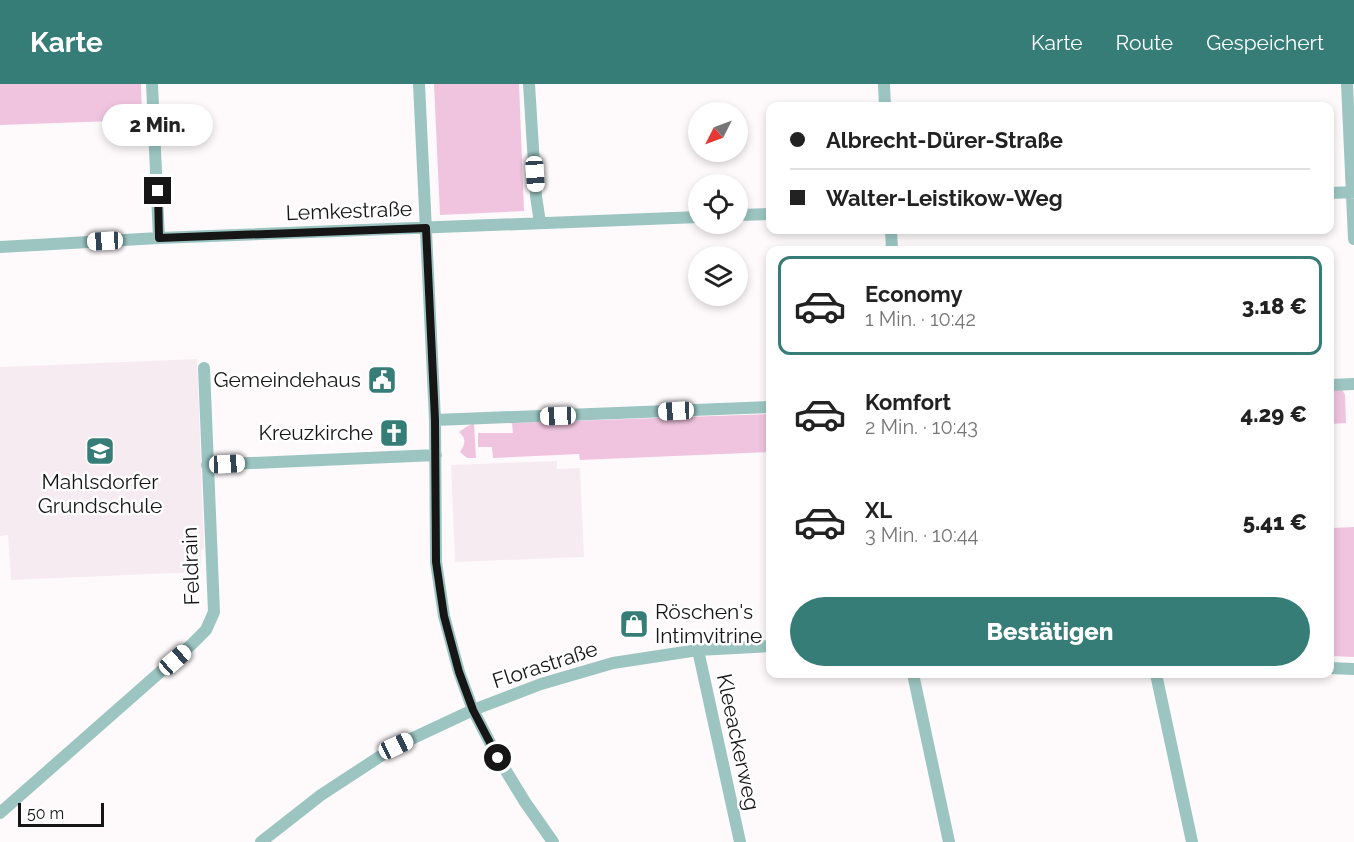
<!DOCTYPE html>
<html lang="de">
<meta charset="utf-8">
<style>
body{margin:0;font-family:Raleway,sans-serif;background:#f6f6f6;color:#222;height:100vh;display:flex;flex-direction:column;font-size:22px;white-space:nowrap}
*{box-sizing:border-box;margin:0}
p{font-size:20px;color:#767676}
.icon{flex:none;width:33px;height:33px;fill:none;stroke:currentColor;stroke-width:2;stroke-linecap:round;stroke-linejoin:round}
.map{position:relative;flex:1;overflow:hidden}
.side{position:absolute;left:766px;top:162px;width:568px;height:432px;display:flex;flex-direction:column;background:#fff;border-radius:12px;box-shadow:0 3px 9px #0003}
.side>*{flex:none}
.hud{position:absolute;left:766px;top:18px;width:568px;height:132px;border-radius:12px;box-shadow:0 3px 9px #0003;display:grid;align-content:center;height:132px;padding:0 24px;background:#fff}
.needle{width:39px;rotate:228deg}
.fabs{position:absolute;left:688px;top:18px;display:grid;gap:12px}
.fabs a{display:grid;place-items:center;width:60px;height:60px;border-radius:50%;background:#fff;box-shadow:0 3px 9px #0003;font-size:30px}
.scale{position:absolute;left:18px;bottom:15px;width:86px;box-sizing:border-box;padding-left:6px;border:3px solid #171617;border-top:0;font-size:16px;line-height:21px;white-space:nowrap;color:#171617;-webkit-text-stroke:4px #fff;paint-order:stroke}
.end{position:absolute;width:27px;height:27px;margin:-14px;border:8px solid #171617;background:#fff;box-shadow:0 0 0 3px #fff}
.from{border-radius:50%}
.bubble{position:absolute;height:42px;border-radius:21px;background:#fff;box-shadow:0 3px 9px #0003;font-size:20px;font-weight:800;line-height:42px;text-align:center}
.car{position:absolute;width:18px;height:36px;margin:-18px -9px;border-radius:8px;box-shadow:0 0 4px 2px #0007;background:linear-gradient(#fff 24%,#345 0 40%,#fff 0 76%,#345 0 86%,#fff 0)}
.hud b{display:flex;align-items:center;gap:21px;height:57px;font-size:22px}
.hud b+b{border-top:2px solid #e0e0e0}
.hud i{width:15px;height:15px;background:#222}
ul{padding:10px 0 0;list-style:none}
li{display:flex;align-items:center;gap:18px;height:99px;margin:0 12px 9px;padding:0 12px;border:3px solid transparent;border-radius:12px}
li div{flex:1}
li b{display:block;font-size:22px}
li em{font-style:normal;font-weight:800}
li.selected{border-color:#367d78}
li>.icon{width:54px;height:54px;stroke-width:1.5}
.action{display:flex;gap:12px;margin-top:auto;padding:12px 24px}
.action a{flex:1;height:69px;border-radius:36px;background:#367d78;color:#fff;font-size:24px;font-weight:800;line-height:69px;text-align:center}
header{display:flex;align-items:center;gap:36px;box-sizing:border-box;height:84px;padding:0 30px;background:#367d78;color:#fff}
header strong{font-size:28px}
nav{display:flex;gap:33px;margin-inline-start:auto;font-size:21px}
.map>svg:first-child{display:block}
</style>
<header>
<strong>Karte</strong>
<nav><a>Karte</a><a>Route</a><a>Gespeichert</a></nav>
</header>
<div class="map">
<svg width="1354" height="758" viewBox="0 0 1354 758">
<rect width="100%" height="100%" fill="#fefafc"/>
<path fill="#f7ebf2" d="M197 275 204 460V464L201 467V488L11 496 8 451 0 452V283Z
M557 377V385L580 384 584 473 455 478 451 381Z"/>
<path fill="#f0c4df" d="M0 0H141L142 36 0 41Z
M434 0H519L524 127 440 131Z
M1330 305H1342L1345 311 1346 339 1331 340Z
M771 330V368L580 376 579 370 493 374 492 363H478V349H513L512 339Z
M472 340H474L476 374H467L460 368C465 360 467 355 459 348L466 343Z
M1354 443V573L1331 572V444Z"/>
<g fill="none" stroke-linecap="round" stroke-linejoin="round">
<path stroke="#9cc5c1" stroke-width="12" d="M152 0 159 154
M419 0 435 336 436 478 444 532 459 588 473 626 498 674 525 718 553 758
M529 0 536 112 540 139
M884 0 885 22
M1347 0 1354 155
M1330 109 1354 108
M738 131 771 130
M891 146 892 166
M0 163 159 154 699 133
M1330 301 1354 300
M435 336 771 323
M207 381 436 371
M698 566 740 758
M1330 584 1354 585
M913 590 949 758
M1156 590 1192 758
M0 729 192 560 206 546 214 528 204 284
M261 758 321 711 396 662 473 626 541 600 613 579 698 566 771 562"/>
</g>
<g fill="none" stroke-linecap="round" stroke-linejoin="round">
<path stroke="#171617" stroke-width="8" d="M158 107 159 154 426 144 435 336 436 478 444 532 459 588 473 626 498 674"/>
</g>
<defs>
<g id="civic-square" transform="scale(1.5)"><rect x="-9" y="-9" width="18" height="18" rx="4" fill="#367d78" stroke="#fff"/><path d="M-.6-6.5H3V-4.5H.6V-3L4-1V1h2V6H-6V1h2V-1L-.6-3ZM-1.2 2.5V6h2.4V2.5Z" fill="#fff"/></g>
<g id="church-square" transform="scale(1.5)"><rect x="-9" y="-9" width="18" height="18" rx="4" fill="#367d78" stroke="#fff"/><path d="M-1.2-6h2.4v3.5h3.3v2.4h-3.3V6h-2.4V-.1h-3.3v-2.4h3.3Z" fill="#fff"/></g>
<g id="school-square" transform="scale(1.5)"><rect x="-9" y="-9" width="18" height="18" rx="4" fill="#367d78" stroke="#fff"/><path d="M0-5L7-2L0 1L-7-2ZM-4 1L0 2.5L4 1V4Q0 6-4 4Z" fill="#fff"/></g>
<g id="shop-square" transform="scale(1.5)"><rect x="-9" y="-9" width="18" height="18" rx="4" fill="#367d78" stroke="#fff"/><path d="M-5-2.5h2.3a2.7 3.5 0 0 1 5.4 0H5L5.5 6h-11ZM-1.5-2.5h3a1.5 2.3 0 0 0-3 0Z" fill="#fff"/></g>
</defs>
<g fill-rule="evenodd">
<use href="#civic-square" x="382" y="296"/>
<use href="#church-square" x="394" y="349"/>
<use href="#school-square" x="100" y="367"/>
<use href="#shop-square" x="634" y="540"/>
</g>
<g text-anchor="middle" stroke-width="5" stroke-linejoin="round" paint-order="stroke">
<g font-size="21" fill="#171617" stroke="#fff">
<text transform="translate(349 127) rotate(-2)" y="7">Lemkestraße</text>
<text transform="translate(191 482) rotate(-92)" y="7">Feldrain</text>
<text transform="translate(545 581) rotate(-18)" y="7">Florastraße</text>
<text transform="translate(738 658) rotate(78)" y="7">Kleeackerweg</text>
</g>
<g font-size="21" fill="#171617" stroke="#fff" text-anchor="end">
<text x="361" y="303">Gemeindehaus</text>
<text x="373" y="356">Kreuzkirche</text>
<text x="100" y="405" text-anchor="middle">Mahlsdorfer<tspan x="100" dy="24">Grundschule</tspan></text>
<text x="655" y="535" text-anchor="start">Röschen's<tspan x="655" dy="24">Intimvitrine</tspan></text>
</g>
</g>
</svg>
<div class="fabs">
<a><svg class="needle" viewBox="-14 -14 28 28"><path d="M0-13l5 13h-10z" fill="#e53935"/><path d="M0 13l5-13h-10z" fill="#767676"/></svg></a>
<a><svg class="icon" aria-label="locate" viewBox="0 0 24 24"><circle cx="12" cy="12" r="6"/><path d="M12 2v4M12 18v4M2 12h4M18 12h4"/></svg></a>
<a><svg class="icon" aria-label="layers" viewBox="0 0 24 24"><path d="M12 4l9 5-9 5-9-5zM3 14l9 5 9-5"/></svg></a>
</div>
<div class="scale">50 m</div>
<i class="end from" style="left:498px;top:674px"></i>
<i class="end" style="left:158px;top:107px"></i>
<div class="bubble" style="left:102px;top:20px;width:111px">2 Min.</div>
<i class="car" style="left:535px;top:90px;rotate:176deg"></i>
<i class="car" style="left:105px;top:157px;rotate:267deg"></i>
<i class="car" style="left:676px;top:327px;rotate:267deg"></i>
<i class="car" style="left:558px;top:332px;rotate:268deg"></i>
<i class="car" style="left:227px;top:380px;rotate:87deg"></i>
<i class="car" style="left:175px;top:576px;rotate:49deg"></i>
<i class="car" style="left:396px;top:662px;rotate:65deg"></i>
<div class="hud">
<b><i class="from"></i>Albrecht-Dürer-Straße</b>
<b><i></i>Walter-Leistikow-Weg</b>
</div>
<section class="side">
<ul>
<li class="selected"><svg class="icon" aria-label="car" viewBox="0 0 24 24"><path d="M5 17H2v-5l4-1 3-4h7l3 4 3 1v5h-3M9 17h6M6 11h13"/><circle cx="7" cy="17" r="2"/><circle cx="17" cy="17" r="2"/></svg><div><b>Economy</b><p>1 Min. · 10:42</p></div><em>3.18 €</em></li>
<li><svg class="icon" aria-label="car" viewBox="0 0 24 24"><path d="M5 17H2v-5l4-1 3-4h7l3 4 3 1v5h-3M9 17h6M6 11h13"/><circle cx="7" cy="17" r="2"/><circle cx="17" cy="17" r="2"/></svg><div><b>Komfort</b><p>2 Min. · 10:43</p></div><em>4.29 €</em></li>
<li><svg class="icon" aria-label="car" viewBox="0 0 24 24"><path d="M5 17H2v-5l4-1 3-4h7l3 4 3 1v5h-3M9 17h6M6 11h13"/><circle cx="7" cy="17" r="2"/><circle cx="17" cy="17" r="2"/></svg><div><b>XL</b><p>3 Min. · 10:44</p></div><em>5.41 €</em></li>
</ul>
<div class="action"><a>Bestätigen</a></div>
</section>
</div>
